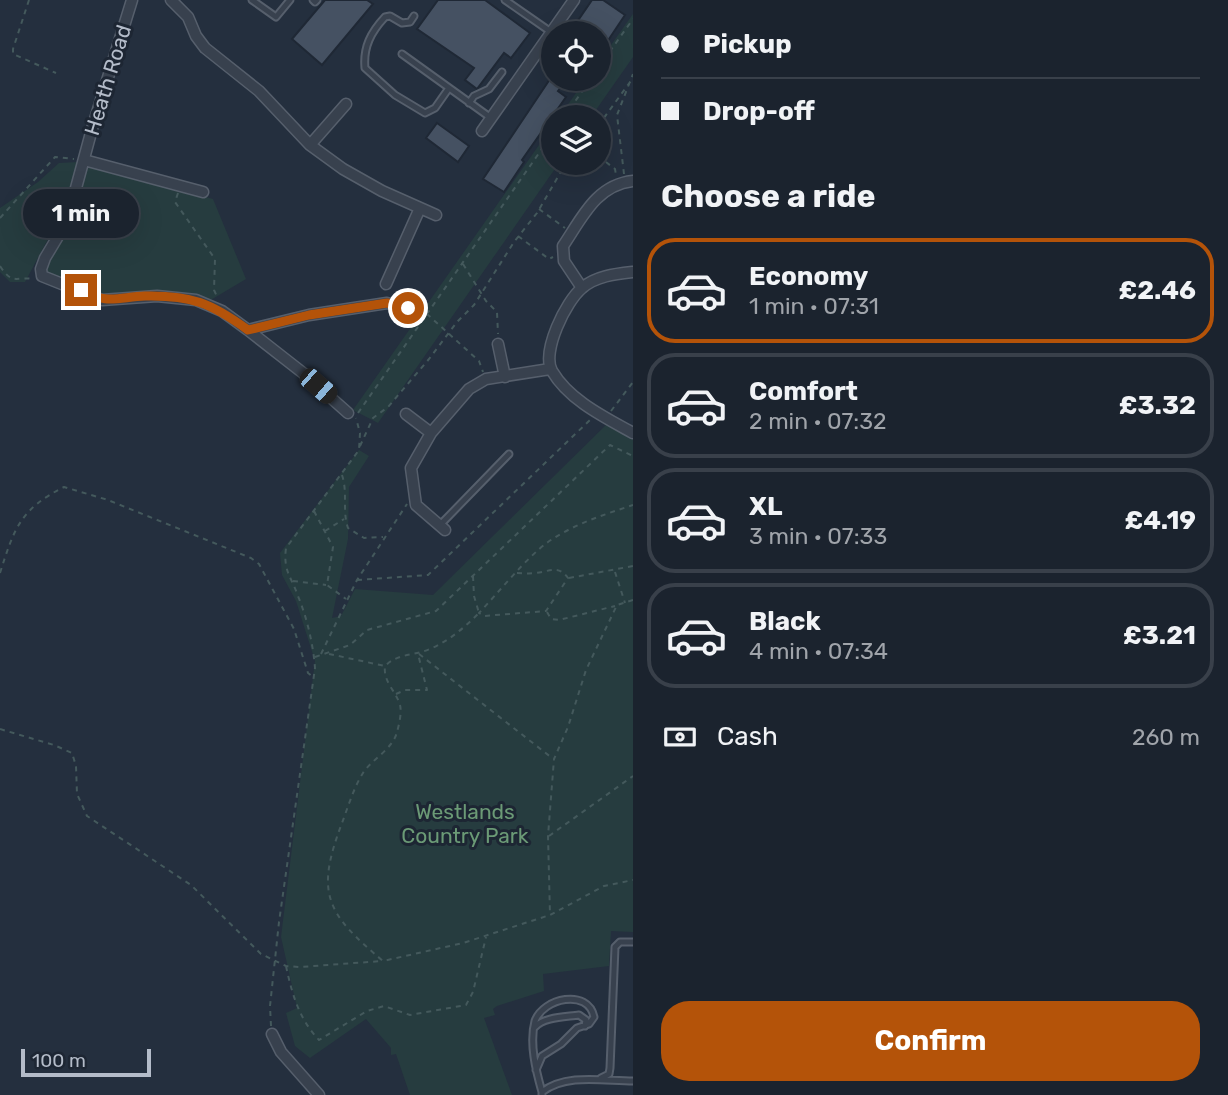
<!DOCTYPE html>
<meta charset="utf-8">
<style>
body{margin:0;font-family:Rubik,sans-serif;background:#282f3a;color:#f1f3f6;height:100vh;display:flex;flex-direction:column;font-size:26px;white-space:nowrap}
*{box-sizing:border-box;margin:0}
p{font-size:23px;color:#a0a4aa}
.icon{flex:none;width:38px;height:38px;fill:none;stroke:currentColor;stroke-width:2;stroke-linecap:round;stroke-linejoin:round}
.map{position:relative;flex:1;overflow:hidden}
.panel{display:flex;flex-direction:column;background:#1b232e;width:595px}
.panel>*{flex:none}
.banner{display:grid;align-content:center;height:154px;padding:0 28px;background:#1b232e}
.buttons{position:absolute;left:541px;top:21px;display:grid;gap:14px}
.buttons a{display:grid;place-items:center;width:70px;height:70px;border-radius:50%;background:#1b232e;box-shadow:0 7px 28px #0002,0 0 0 2px #39404a;font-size:35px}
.scale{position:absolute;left:21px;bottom:18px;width:130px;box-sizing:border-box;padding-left:7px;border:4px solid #b4bcc9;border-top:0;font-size:19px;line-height:24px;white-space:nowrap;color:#b4bcc9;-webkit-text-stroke:5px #1d2633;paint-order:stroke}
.end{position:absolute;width:32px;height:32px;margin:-16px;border:9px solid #b45309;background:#fff;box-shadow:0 0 0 4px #fff}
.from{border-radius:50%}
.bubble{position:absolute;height:49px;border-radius:24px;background:#1b232e;box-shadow:0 7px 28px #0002,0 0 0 2px #39404a;font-size:23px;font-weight:700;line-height:49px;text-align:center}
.car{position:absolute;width:21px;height:42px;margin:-21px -10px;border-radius:9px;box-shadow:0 0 5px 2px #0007;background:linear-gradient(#222 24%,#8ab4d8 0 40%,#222 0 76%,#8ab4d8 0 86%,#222 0)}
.banner b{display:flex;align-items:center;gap:24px;height:66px;font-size:26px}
.banner b+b{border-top:2px solid #39404a}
.banner i{width:18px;height:18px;background:#f1f3f6}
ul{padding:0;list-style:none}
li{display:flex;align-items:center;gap:21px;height:105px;margin:0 14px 10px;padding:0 14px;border:4px solid #39404a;border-radius:28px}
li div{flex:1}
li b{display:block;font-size:26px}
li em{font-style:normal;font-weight:700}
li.on{border-color:#b45309}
li>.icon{width:63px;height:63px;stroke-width:1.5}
h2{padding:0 28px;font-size:32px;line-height:84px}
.pay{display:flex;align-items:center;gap:18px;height:77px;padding:0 28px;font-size:26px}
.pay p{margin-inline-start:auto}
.cta{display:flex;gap:14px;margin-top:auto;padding:14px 28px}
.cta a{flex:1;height:80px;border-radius:28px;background:#b45309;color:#fff;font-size:28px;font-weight:700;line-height:80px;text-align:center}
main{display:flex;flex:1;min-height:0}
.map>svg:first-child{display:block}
</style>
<main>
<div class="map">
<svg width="633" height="1095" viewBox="0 0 633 1095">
<rect width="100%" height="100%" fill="#242f3e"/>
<path fill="#263c3f" d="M633 14V57L591 117H559L586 79H598L599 62Z
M553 125V163H559L378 423 353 410Z
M78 162 64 220 47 241 25 282H10L0 272V208L38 182 59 163Z
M86 163 213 199 246 279 209 301 115 300 46 280 45 258 66 226Z
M607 424 633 438V932L611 931 609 966 543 974 544 991 497 1006 493 1009 495 1015 484 1018 512 1095H410L396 1054 391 1055V1048L366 1019 310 1058 295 1046 286 1013 297 1008 281 937 315 661 296 601 282 575 280 553 359 450 369 456 349 487 348 539 332 618 341 616 355 589 433 595Z"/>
<path fill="#455162" stroke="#1f2835" stroke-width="2" d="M325 0H367L373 4 322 65 292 39Z
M438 0H485L530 33 511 58 504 53 477 89 465 80 474 68 417 29Z
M592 0H603L625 15 607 42 598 37V33H594L577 22Z
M550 79H567L558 91 566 97 522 160 524 162 504 192 483 179Z
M437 123 469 146 458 162 426 138Z"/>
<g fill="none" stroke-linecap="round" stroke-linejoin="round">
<g stroke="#565f6c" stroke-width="9">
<path id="service" d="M252 0 276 17 290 0
M313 0 315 2 317 0
M505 0 551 32
M414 16 410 22 402 23 390 16 385 17C371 32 363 47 365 68L395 95 425 113 435 108 449 88
M402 54 491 118
M469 103 474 96 489 89 502 72
M440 525 509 454
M535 1027C543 1017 566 1017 579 1015L586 1020 585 1026
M536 1070 542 1056 561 1044 577 1028 589 1024 594 1017C588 988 543 998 535 1021 529 1043 536 1071 542 1092
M601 1078 609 1074 610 1068 615 947 620 942H633
M542 1095V1092C566 1073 604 1081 633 1081"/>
</g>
<g stroke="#565f6c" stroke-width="13">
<path id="minor" d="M132 0 92 129 76 188 72 213 45 258 41 269 42 276 102 300 157 296 196 300 222 311 248 330 309 315 387 303 408 308
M171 0 188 17 196 36 205 48 259 91 310 145 343 169 382 191 436 215
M482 131 574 0
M310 145 346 104
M84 160 203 192
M633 272C615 274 596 276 582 288 566 301 541 352 552 371 569 400 604 417 633 433
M386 284 420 208
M582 288 564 261 563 246C582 218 596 185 633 181
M248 330 303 373 348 413
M498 344 505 377
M406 414 431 433
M445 530 416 505 411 468 431 433 469 389 486 379 550 369
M272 1034 281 1052 319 1095"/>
</g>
<path stroke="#44595c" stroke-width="2" stroke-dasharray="5 5" stroke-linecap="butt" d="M29 0 13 49V54L56 73
M598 68 633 19
M564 117 591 79
M598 126 633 78
M598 156 615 169 616 175
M624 174 617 115 633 74
M178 193 175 202 215 259 214 290 218 299
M539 209 565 228
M0 218 55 157 74 159
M518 236 549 259 553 257
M463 264 486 301 497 312 498 334
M0 266C13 286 16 276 34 279
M417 311 427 314 479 361 483 372
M611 411 633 382
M358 413 553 133
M360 446 373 418 388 407 429 359 457 322 474 305 514 242 537 213 566 163
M342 475C348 493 342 511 348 528L364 538 383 537
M314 511 333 547 327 585 346 599
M325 531 344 519
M615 572 625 603
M0 573C14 529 20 509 64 487L108 500 251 558 259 564 294 629 308 673 312 676
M517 573C523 573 529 574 535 573 549 572 558 564 568 578L546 611 484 616 479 613C498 593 527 557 548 542 574 524 603 515 633 505
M473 576 474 596 479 613C465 627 449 641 430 649 414 656 398 653 385 666 383 682 396 691 400 705 402 712 399 725 397 732 393 749 372 759 363 773 354 787 348 807 342 823 315 894 326 913 383 961L463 943 550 915
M569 578 633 566
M357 580 428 575 591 419
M293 581 326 585
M633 600 617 605 586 670 568 727 554 759 548 836 550 915 604 886 633 880
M547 612 551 619 559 620 615 606
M321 654 357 580 407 504
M329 654 385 666
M419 654 552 758
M315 657 350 645 367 630 436 611 610 445 633 456
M396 694 405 690H427L418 654
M0 729 54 745 72 753 76 766 77 794 87 816 191 885 261 954 286 966 300 967 382 961
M549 836 633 776
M286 966C292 994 299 1019 319 1040L367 1011 384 1006 410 1015 466 1005 473 992 486 937
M271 1026 270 1006 279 922 315 668C313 643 307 618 298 596 291 576 283 571 286 548L359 450 360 433 356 418"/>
<use href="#service" stroke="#38414e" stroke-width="5"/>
<use href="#minor" stroke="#38414e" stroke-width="10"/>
</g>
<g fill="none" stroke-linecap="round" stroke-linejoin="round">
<path stroke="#b45309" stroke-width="9" d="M81 290C106 305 119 297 145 296 191 295 211 303 248 330L309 315 387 303 408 308"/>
</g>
<g text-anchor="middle" stroke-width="6" stroke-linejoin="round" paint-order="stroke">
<g font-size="21" fill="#b4bcc9" stroke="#1d2633">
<text transform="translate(108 80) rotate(-73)" y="7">Heath Road</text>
</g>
<g font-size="21" fill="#6b9a76" stroke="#1d2633">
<text x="465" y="819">Westlands<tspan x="465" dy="24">Country Park</tspan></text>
</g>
</g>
</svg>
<div class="buttons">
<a><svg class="icon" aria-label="locate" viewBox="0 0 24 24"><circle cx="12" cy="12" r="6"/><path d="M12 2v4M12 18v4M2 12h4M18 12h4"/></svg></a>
<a><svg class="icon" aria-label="layers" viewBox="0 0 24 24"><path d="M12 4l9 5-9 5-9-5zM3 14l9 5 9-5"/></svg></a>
</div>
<div class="scale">100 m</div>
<i class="end from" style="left:408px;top:308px"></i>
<i class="end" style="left:81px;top:290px"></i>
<div class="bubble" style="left:23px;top:189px;width:116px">1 min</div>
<i class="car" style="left:318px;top:386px;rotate:131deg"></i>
</div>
<section class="panel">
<div class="banner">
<b><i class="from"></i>Pickup</b>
<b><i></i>Drop-off</b>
</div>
<h2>Choose a ride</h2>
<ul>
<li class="on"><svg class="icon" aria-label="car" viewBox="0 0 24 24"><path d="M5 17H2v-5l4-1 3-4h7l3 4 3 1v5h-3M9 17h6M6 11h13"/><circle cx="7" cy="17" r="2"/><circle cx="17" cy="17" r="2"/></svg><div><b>Economy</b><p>1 min · 07:31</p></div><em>£2.46</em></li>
<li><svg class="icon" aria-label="car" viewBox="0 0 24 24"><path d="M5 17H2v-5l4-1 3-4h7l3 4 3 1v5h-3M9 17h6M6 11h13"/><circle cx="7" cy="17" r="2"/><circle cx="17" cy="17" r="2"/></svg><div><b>Comfort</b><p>2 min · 07:32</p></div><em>£3.32</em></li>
<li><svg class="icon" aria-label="car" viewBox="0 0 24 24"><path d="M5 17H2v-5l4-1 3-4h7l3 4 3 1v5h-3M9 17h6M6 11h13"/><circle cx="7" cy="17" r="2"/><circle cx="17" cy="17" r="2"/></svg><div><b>XL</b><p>3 min · 07:33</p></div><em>£4.19</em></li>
<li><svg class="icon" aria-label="car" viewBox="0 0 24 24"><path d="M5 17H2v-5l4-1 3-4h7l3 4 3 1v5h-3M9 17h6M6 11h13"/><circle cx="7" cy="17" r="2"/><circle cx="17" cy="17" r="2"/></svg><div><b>Black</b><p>4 min · 07:34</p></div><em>£3.21</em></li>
</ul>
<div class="pay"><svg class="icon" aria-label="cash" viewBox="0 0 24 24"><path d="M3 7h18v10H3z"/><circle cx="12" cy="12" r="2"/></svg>Cash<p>260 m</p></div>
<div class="cta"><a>Confirm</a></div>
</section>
</main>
